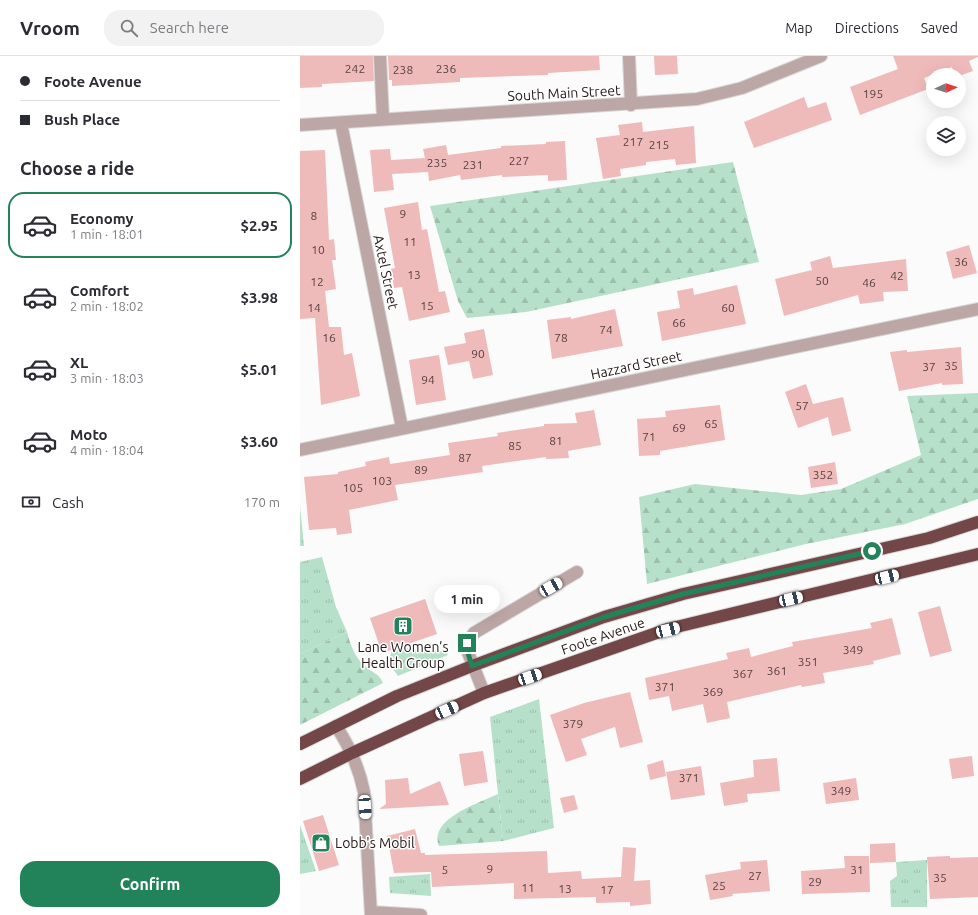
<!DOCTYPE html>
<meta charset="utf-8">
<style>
body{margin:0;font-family:Ubuntu,sans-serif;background:#f2f2f3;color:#2b2b33;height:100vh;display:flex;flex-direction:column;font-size:15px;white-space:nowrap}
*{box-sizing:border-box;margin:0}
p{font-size:13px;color:#7c7c81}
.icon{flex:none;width:22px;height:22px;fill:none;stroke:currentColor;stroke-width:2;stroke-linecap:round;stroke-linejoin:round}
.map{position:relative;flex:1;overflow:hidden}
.details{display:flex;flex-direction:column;background:#fff;width:300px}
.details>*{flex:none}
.guide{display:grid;align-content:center;height:88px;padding:0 20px;background:#fff}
.needle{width:26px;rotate:87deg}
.buttons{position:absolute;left:626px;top:12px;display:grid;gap:8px}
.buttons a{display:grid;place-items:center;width:40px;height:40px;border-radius:50%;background:#fff;box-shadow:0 4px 16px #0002;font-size:20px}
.end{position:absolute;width:18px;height:18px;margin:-9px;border:5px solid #22835b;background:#fff;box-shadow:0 0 0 2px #fff}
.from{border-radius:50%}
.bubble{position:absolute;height:28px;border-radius:14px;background:#fff;box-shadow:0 4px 16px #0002;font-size:13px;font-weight:700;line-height:28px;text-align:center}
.car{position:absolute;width:12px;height:24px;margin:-12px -6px;border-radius:5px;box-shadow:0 0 3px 1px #0007;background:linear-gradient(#fff 24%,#345 0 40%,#fff 0 76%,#345 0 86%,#fff 0)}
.guide b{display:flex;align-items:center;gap:14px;height:38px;font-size:15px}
.guide b+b{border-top:1px solid #e1e1e2}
.guide i{width:10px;height:10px;background:#2b2b33}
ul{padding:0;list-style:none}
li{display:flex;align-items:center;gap:12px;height:66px;margin:0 8px 6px;padding:0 12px;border:2px solid transparent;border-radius:16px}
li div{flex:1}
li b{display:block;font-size:15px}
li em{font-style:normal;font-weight:700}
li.selected{border-color:#22835b}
li>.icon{width:36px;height:36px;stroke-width:1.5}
h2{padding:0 20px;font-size:18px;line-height:48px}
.pay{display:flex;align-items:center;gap:10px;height:44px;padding:0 20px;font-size:15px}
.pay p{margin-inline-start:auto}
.cta{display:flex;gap:8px;margin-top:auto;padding:8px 20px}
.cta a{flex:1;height:46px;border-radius:16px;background:#22835b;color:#fff;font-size:16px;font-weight:700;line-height:46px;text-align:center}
header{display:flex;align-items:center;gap:24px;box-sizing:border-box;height:56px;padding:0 20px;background:#fff;border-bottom:1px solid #e1e1e2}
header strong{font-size:19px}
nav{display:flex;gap:22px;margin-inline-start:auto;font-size:14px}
.search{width:280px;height:36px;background:#f2f2f3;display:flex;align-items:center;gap:10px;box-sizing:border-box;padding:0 14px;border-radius:16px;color:#7c7c81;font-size:15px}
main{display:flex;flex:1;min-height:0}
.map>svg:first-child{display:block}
</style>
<header>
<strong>Vroom</strong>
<div class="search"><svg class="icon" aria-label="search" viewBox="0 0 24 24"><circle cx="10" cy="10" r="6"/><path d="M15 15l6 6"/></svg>Search here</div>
<nav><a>Map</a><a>Directions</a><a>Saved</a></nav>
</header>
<main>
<section class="details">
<div class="guide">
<b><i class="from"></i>Foote Avenue</b>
<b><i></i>Bush Place</b>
</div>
<h2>Choose a ride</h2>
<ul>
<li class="selected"><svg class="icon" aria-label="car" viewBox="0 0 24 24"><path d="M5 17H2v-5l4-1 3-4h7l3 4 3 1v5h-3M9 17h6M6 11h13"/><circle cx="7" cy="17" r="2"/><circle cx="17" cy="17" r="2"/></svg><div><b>Economy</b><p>1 min · 18:01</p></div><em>$2.95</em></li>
<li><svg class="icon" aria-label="car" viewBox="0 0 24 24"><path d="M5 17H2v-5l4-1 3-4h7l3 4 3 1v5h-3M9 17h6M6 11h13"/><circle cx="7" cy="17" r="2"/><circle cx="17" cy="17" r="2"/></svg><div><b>Comfort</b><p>2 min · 18:02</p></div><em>$3.98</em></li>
<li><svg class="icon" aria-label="car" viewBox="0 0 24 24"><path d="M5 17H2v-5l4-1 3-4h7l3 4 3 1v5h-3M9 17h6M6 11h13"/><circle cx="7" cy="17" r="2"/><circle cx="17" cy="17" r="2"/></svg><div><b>XL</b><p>3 min · 18:03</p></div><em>$5.01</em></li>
<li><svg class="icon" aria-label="car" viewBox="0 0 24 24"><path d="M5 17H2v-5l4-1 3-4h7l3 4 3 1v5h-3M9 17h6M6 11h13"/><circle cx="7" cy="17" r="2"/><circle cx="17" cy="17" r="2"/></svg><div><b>Moto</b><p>4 min · 18:04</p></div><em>$3.60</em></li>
</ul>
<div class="pay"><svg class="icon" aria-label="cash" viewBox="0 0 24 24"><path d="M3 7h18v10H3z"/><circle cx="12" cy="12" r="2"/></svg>Cash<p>170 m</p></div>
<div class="cta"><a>Confirm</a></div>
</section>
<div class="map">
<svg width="678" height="859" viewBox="0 0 678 859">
<defs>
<pattern id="grass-tufts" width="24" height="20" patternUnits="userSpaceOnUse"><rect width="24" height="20" fill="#b6e0c9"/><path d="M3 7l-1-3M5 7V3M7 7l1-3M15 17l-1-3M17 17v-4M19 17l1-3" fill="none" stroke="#9cbfac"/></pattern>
<pattern id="forest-firs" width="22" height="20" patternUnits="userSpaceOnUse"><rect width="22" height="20" fill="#b6e0c9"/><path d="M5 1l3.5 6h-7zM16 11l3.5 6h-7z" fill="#9cbfac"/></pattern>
</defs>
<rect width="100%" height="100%" fill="#fbfbfb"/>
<path fill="url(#grass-tufts)" d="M0 451 4 490H0Z
M22 501 36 551 47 576 0 598V506Z
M106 592 146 596 148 599 98 620 88 606 92 595Z
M239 643 254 772 203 785 190 661Z
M0 769 16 815 0 818Z
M627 804V851H591L590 825 597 820 596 806Z
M130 818 131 840 90 837 89 821Z"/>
<path fill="url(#forest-firs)" d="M433 106 459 206 226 256 167 262 158 245 130 150Z
M678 337V443L605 468 506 488 347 528 339 441 395 428 501 439 541 433 621 399 607 340Z
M47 576C50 588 55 602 65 610 72 617 79 617 83 627L0 669V598Z
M198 738 203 785 139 790C128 763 179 747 198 738Z"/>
<path fill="#efbaba" d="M0 0H73L74 25 22 28V31L0 32Z
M88 0H299L300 14 248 17V19L160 22V26L92 30V24H89Z
M354 0H377L378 18 355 19Z
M593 0H678V1L669 5 673 15 662 19H654L652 11 624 22 628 33 560 59 550 31 598 13Z
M504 41 508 52 526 46 532 64 454 92 444 66Z
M342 66 343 76 394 70 396 107 376 109 375 103 346 106V109L320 113 321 120 303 123 296 82 320 79 318 69Z
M265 85 267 124 248 125V119L202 121V119L161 124 160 119 129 125 128 116 92 118 94 134 74 136 70 94 90 93 91 104 125 102 123 93 146 89 148 99 201 92V90L246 88V86Z
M25 94 29 184 34 183 36 204H32L36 233 25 235 29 271H41L44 299 52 297 60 340 21 349 15 262 0 263V95Z
M118 146 122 174 127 173 139 236 145 235 150 256 109 265 102 231 94 232 91 213 95 212 84 152Z
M669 189 677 217 653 223 646 196Z
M530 200 533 212 606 203 608 235 583 236 584 245 560 248 558 239 484 260 475 223 512 214 510 206Z
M437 229 446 268 362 285 357 256 380 252 377 235 393 232 394 239Z
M315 253 323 290 252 303 247 264 271 261V263Z
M184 273 193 319 173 323 169 305 148 309 144 291 166 287 164 277Z
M661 291 663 328 642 329V327L599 335 590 296 607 294V296Z
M139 299 146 344 116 349 109 304Z
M506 328 513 348 543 341 551 375 532 380 528 361 498 372 485 336Z
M420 349 425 384 360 395V399L339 400 337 363 366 361 365 355Z
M294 354 301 389 268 395 269 402 246 403V401L182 410 183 416 95 429 98 444 49 454 52 477 37 479 36 472 9 474 4 421 38 418V416L66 410 65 406 89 401 90 408 150 399 148 387 198 380 197 377 244 370V368L277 367 275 357Z
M535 406 538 428 511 432 508 411Z
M125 543 137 578 82 597 70 562Z
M640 550 652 595 630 601 618 556Z
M592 562 601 598 573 605 574 608 523 617 525 627 502 631 501 629 427 646 430 662 407 667 403 648 372 655 369 640 349 644 345 622 428 603 426 597 449 592 451 601 493 590 492 586 572 572 570 567Z
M330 636 343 686 320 692 315 671 281 683 287 699 266 706 250 659 284 647Z
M183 695 188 726 164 730 159 698Z
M672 700 674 720 652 723 649 703Z
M477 702 480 735 447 738 448 746 424 750 420 727 454 721 453 704Z
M363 704 366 720 350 724 347 709Z
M401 710 405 739 371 744 366 716Z
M108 722 110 738 140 725 149 749 79 753 86 748 85 724Z
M556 722 559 744 526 748 523 727Z
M274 739 278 753 264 757 260 742Z
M23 759 39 809 19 815 3 765Z
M115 773 121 797H125V799L247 795 248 817 281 815 282 823 321 821 323 791 336 792 334 825 350 824 351 848 330 850V846L296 847V841L214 843V827L132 831 131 816 94 817 87 780Z
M595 787 596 806 570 807V788Z
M544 800H569L570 836 502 838 501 815 545 812Z
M650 800V802L678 801V841L630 843 627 801Z
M467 804 470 835 432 838 433 840 410 844 405 819 441 813 440 806Z"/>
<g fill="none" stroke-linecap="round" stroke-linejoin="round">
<g stroke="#d9d7d7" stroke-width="14">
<path id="minor" d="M80 0 83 63
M329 0 331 49
M41 67 102 372
M0 69 397 43 442 32 521 0
M0 394 678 253
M184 637 167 594 168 585 174 577 277 516
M36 670C50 691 59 711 64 736L71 859
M71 856 121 859"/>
</g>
<g stroke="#d9d7d7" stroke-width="14">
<path id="highway" d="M0 688 97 640 172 610 304 561 383 538 629 482 678 466
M0 723 52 697 184 637 368 573 678 498"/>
</g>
<use href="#minor" stroke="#bda6a6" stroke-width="12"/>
<use href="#highway" stroke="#734748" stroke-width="12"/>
</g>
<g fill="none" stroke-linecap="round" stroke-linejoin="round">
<path stroke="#22835b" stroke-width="5" d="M167 587V594L172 610 304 561 383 538 572 495"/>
</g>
<defs>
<g id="building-square" transform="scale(1)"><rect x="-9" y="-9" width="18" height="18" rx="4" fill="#22835b" stroke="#fff"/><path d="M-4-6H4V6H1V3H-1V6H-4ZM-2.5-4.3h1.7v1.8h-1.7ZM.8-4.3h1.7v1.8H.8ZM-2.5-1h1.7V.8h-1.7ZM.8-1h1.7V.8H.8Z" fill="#fff"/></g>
<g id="shop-square" transform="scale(1)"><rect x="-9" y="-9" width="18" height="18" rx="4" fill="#22835b" stroke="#fff"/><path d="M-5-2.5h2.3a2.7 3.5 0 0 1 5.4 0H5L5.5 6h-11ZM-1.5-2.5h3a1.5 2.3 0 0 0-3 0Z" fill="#fff"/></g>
</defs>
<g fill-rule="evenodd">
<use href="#building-square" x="103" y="570"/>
<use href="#shop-square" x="21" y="787"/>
</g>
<g text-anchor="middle" stroke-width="3" stroke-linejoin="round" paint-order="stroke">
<g font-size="12" fill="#584040">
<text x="55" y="17">242</text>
<text x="146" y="17">236</text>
<text x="103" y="18">238</text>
<text x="573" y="42">195</text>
<text x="333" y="90">217</text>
<text x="359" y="93">215</text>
<text x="219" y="109">227</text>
<text x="137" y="111">235</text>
<text x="173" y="113">231</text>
<text x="103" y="162">9</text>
<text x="14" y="164">8</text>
<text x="110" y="190">11</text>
<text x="18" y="198">10</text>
<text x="661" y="210">36</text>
<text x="114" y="223">13</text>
<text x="597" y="224">42</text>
<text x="522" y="229">50</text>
<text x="17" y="230">12</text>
<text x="569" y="231">46</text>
<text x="127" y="254">15</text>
<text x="14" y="256">14</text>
<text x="428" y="256">60</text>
<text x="379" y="271">66</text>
<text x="306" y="278">74</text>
<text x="29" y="286">16</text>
<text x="261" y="286">78</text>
<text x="178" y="302">90</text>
<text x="651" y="314">35</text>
<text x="629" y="315">37</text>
<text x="128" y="328">94</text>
<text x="502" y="354">57</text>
<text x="411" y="372">65</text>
<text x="379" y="376">69</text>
<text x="349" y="385">71</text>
<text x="256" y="389">81</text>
<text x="215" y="394">85</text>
<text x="165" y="406">87</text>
<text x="121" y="418">89</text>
<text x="523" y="423">352</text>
<text x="82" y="429">103</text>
<text x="53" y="436">105</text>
<text x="553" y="598">349</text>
<text x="508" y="610">351</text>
<text x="477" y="619">361</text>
<text x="443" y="622">367</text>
<text x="365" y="635">371</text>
<text x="413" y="640">369</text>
<text x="273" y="672">379</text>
<text x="389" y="726">371</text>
<text x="541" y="739">349</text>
<text x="190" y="817">9</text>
<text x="145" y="818">5</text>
<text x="557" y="818">31</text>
<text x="455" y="824">27</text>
<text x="640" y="826">35</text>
<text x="515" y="830">29</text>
<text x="419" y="834">25</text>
<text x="228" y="836">11</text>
<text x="265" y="837">13</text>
<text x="307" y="838">17</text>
</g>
<g font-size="14" fill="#261818" stroke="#fff">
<text transform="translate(264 37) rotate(-3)" y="5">South Main Street</text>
<text transform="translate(86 216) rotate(78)" y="5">Axtel Street</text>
<text transform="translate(336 309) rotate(-12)" y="5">Hazzard Street</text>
<text transform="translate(303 580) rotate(-19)" y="5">Foote Avenue</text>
</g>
<g font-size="14" fill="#261818" stroke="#fff">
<text x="103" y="596">Lane Women’s<tspan x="103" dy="16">Health Group</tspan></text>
<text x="35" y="792" text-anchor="start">Lobb's Mobil</text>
</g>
</g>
</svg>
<div class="buttons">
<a><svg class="needle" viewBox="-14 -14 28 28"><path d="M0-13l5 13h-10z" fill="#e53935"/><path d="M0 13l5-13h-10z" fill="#7c7c81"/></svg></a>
<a><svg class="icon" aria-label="layers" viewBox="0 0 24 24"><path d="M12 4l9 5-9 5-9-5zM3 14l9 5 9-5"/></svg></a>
</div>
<i class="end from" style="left:572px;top:495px"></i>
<i class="end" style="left:167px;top:587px"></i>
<div class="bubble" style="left:134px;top:529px;width:66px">1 min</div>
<i class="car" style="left:587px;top:521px;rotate:77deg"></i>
<i class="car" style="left:251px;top:531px;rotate:60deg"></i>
<i class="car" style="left:491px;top:543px;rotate:77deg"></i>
<i class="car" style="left:368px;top:574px;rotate:76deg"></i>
<i class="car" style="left:230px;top:621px;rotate:71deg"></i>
<i class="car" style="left:147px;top:654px;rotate:66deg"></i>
<i class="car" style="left:65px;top:751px;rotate:176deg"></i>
</div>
</main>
